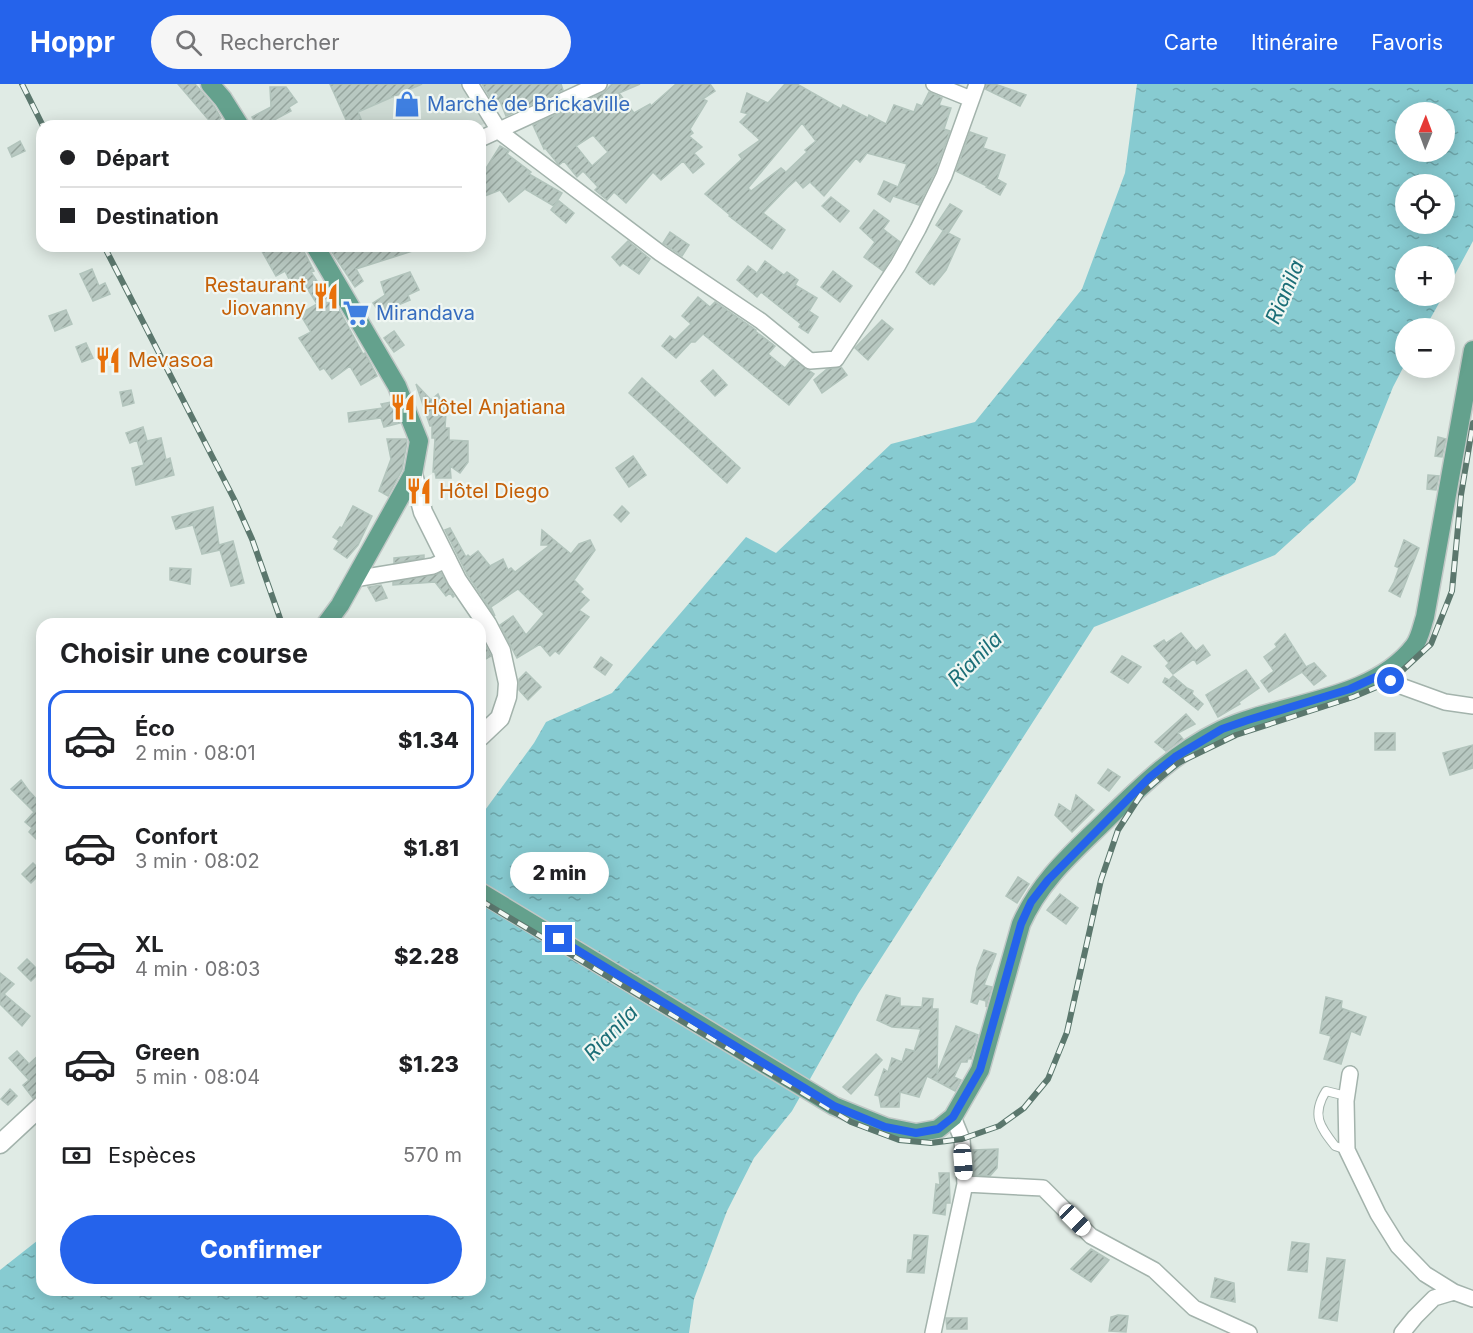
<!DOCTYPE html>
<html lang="fr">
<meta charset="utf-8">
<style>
body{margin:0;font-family:Inter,sans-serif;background:#f6f6f6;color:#202124;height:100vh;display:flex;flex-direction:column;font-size:22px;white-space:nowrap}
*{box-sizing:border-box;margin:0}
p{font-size:20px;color:#757577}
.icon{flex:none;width:33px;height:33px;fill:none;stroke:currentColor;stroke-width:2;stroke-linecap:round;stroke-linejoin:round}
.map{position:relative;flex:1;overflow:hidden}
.drawer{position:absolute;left:36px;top:534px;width:450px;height:678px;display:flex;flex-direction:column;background:#fff;border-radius:18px;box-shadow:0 3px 15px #0003}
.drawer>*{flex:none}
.top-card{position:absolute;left:36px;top:36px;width:450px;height:132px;border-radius:18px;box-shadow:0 3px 15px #0003;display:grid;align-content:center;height:132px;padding:0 24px;background:#fff}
.needle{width:39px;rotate:1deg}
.controls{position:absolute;left:1395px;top:18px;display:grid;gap:12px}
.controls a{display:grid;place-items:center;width:60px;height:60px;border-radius:50%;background:#fff;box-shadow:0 3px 15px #0003;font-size:30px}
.end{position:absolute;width:27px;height:27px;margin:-14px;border:8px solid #2563eb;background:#fff;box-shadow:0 0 0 3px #fff}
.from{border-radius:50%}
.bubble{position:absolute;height:42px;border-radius:21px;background:#fff;box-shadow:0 3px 15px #0003;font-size:20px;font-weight:800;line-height:42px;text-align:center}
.car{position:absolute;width:18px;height:36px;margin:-18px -9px;border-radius:8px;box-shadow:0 0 4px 2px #0007;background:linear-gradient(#fff 24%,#345 0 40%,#fff 0 76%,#345 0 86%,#fff 0)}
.top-card b{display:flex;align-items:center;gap:21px;height:57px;font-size:22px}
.top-card b+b{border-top:2px solid #e0e0e0}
.top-card i{width:15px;height:15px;background:#202124}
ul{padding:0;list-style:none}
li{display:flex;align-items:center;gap:18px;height:99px;margin:0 12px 9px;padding:0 12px;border:3px solid transparent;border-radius:18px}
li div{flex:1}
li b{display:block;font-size:22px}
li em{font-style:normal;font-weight:800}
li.on{border-color:#2563eb}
li>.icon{width:54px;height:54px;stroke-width:1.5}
h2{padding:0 24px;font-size:27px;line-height:72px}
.pay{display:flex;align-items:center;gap:15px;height:66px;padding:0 24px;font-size:22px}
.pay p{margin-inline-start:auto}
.cta{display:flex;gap:12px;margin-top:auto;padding:12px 24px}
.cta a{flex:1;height:69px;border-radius:36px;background:#2563eb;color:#fff;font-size:24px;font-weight:800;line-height:69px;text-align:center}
header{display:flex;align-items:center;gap:36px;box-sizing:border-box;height:84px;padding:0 30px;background:#2563eb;color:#fff}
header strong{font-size:28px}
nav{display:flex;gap:33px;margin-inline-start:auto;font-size:21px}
.search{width:420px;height:54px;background:#f6f6f6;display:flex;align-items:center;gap:15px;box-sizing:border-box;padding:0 21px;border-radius:33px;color:#757577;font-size:22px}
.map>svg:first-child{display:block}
</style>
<header>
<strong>Hoppr</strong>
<div class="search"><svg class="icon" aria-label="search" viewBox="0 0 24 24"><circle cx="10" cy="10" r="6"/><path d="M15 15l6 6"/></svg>Rechercher</div>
<nav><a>Carte</a><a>Itinéraire</a><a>Favoris</a></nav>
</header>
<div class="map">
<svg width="1473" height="1249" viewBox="0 0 1473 1249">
<defs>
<pattern id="water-ripples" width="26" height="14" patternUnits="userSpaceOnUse" patternTransform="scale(1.5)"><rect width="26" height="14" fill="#87cbd1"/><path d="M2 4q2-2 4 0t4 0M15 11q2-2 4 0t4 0" fill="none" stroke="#6ea6aa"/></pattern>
<pattern id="building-hatch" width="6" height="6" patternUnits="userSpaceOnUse" patternTransform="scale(1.5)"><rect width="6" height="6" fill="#b8c8c1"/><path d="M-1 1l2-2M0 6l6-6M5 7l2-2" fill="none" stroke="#95a49d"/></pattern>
</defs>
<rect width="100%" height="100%" fill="#e0ebe5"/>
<path fill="#cedbd4" d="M329 0H465L486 39 479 42H348Z"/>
<path fill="url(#water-ripples)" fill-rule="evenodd" d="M1137 0H1473V157L1445 209 1444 172H1406V212H1443L1425 244H1406L1405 280 1393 303 1355 398 1275 471 1094 543 858 910 792 1027 754 1074 727 1127 694 1215 689 1249H0V1186L42 1153V1206H480V733L534 659 546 638 612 609 746 453 776 469 891 360 975 338 1082 205 1125 89ZM1406 28H1444V68H1406ZM1406 100H1444V140H1406Z"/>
<path fill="url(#building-hatch)" stroke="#b2c4bc" stroke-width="1.5" fill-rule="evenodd" d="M178 0H195L214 22 221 34 213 41Z
M330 0H422L358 28 364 42H349Z
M482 0H561L563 6 506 32 500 17 494 20Z
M612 0H640L619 9 634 29 650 20 651 22 676 0H710L715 7 703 15 707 17 690 45 693 49 689 52 702 63 694 69 704 80 693 89 683 77 661 96 653 88 626 119 614 108 607 116 595 106 598 103 583 87 577 93 564 77 559 81 545 64 544 65 533 41 603 9ZM593 51 608 68 592 82 576 62Z
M785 0H797L841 25 843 21 868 34 869 31 886 40 894 21 914 28 917 20 922 22 929 8 942 14 939 21 951 24 944 45 950 47 935 88 919 121 893 112 890 118 878 110 884 97 898 103 907 80 867 69 860 78 856 74 824 112 810 98 803 104 796 96 787 104 763 129 785 146 772 165 729 132 730 131 705 110 742 75 739 71 760 56 740 38 748 30 741 28 747 9 768 19ZM802 39 816 57 805 66 807 68 786 88 781 84 751 107 748 104Z
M987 0H995L1026 11 1020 22 985 5Z
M270 3H286L297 18 289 23 291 27 263 42H257L252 33 271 23Z
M970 48 987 54 983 64 1005 71 997 95 1006 100 1000 111 986 103 987 102 956 87Z
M20 57 25 67 12 73 8 64Z
M500 62 509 67 507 70 531 88 529 90 562 109 554 122 559 117 574 129 566 139 551 126 554 122 525 105 509 118 500 106 480 114V94Z
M831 113 849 127 840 138 822 122Z
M950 120 962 127 948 149 960 155 946 186 934 201 932 199 930 200 916 188 943 147 945 148 936 141Z
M874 126 889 137 883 145 900 158 883 187 864 173 875 158 860 144Z
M670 148 689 161 682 172 663 159Z
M628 157 650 175 639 190 623 179 620 182 612 173Z
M259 162H301L314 187 311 188 333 222 336 220 363 270 365 269 377 292 361 301 350 282 332 295 324 284 320 286 299 254 311 248 300 230 317 220 304 199 293 203 285 187 276 192Z
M328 162H422V164L356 185 363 197 355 203Z
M765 177 784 191 787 188 798 196 795 201 817 214 809 227 818 233 808 249 799 243 801 240 761 208 757 213 737 196 748 182 757 189Z
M92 185 99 202 105 199 110 210 93 217 80 190Z
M833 187 852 202 840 218 821 203Z
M410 188 419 206 408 211 410 216 398 221 382 232 373 219 385 211 381 198Z
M698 213 710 223 715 218 756 246 755 247 775 262 768 270 785 284 792 275 814 290 789 321 703 250 695 258H691L676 274 662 262 670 252 675 256 691 240 682 232Z
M66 226 72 240 55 247 49 232Z
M882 236 893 245 868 276 855 264Z
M394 247 404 261 394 268 384 254Z
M86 259 93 274 82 278 76 263Z
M841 283 847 291 822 309 814 296 827 285Z
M713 286 727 301 715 312 701 297Z
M642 294 740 384 727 399 629 309Z
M416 300 431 316 438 310 446 329 445 344H449V356L468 357V378L460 389 450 382 451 394H436L435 388H433L435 354H432V342H430Z
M131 306 134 319 123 322 120 308Z
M391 318 400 339 384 343 381 334 349 338 348 329 383 324 381 320Z
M143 343 147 357 161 354 166 376 170 374 174 391 136 401 132 384 144 381 137 356 130 359 126 349Z
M1438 353 1446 355 1442 373 1435 372Z
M387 355H406L407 358 402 386 388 412 379 407 391 375Z
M633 372 646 391 629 403 616 384Z
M1428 391 1439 392 1436 406 1427 405Z
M353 422 372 432 358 461 347 474 334 465 339 457 333 453 340 443 342 444Z
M622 422 629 429 621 438 614 431Z
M213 423 219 461 233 457 244 499 231 502 220 466 202 470 193 441 176 445 172 433Z
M450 444 466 473 468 471 470 473 478 467 490 482 503 475 508 486 511 484 515 488 550 461H541L542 446 571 470 579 460 590 456 595 466 574 496 583 505 580 508 589 516 579 526 589 533 559 570 555 567 550 572 540 560 517 574 500 541 513 532 526 551 544 530 518 505 491 523 495 532 467 490 445 446Z
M1404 456 1419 464 1400 513 1389 507 1394 498 1399 484 1395 482Z
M424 471V474L394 479V474Z
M170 484 191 485 190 500 170 496Z
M441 489 454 512 453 513 450 509 446 512 435 498 393 501V498Z
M381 501 387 514 376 517 368 503Z
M1181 549 1196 567 1203 561 1210 571 1197 580 1194 575 1173 590 1166 582 1169 579 1154 562 1164 556 1166 559Z
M1285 550 1306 583 1314 579 1326 592 1314 601 1302 588 1269 608 1261 597 1274 587 1264 573 1277 563 1275 560Z
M480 551 491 572 484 576 480 569Z
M1122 572 1141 583 1128 599 1111 588Z
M601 573 612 581 605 591 594 583Z
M1246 586 1259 604 1239 618 1240 620 1218 633 1206 611Z
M526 588 541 603 528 616 519 606V595Z
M1173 592 1187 604 1193 607 1192 610 1203 620 1198 626 1163 598 1165 594 1169 596Z
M1186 630 1195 640 1178 649 1183 655 1166 667 1155 658Z
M1375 649H1395V666H1375Z
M1473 661V684L1450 691 1443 669Z
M1108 685 1120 693 1109 707 1098 699Z
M21 696 29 707 41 720 42 719V761L29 748 32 744 25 738 34 728 11 705Z
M1076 711 1094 726 1072 748 1055 731 1059 720 1071 728Z
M33 779 42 788 31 799 22 790Z
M1018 793 1029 800 1017 819 1006 812Z
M1060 810 1078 824 1066 840 1047 826Z
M984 866 996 870 984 901 992 903 986 923V917L979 915 977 920 971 918 977 884Z
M27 875 40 888 31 897 18 884Z
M0 889 14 900 4 910 30 932 22 942 0 920Z
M886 911 900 914V922L922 923 923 914 933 915 932 925H938L937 990 956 942 978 951 971 975 968 974 967 978H961L954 993 961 996 955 1007 927 992 919 1013 900 1008 899 1023H881L879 1012 875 1011 884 985 888 988 892 974 902 978 906 965 914 967 921 945 892 943 877 936Z
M1326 913 1342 917 1341 924 1366 933 1360 951 1351 947 1341 980 1324 975 1331 952 1320 949Z
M17 967 29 980 42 968V1010L33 1014 23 1001 29 996 9 974Z
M876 970 882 976 851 1010 843 1003Z
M10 1005 17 1012 8 1021 1 1015Z
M998 1065 997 1084 990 1092 974 1091 973 1066Z
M939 1089H949L950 1119H946L945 1131 933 1129 936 1100 940 1101Z
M914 1151 928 1152 924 1189 907 1188 908 1176H912Z
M1292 1158 1309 1160 1307 1188 1288 1186Z
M1091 1165 1109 1176 1091 1198 1071 1185Z
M1327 1174 1345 1176 1337 1237 1319 1234Z
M1215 1194 1234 1199 1235 1218 1211 1213Z
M1118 1231 1128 1232 1126 1248 1109 1247 1111 1233Z
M946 1234H967V1245H947Z"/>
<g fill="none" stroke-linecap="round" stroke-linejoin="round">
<g stroke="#a3b3ac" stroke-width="10">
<path id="service" d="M1346 1012 1326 1007C1311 1031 1320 1043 1335 1062L1347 1066"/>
</g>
<g stroke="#a3b3ac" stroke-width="18">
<path id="minor" d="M470 0 500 48 660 169 761 237 810 277 836 275 898 181 918 145 944 92 977 0
M934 0 971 15
M480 55 599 0
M354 495 433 482 448 475
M1376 593 1445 618 1473 622
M1350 990 1346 1017 1347 1066 1378 1130 1398 1162 1425 1190 1454 1208 1473 1215
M965 1100 1043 1104 1091 1152 1154 1186 1194 1224 1249 1249
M933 1249 965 1100 962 1055 953 1033
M1402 1249 1415 1233 1434 1214 1454 1208"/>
</g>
<g stroke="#a3b3ac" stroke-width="21">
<path id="tertiary" d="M413 390 423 428 457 496 487 540 501 567 508 599 507 613 500 634 480 653
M0 1060 42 1021"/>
</g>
<g stroke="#c1c8c6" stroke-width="21">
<path id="primary" d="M210 0 223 15 240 42
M315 162 397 302 419 357 413 390 340 521 326 540
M480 808 834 1022 886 1043 916 1049 938 1045 953 1033 980 986 1021 840C1039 799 1069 772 1100 742 1138 705 1173 669 1221 646 1280 618 1371 618 1414 562 1420 554 1422 542 1425 533L1473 266"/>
</g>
<use href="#service" stroke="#fff" stroke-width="8"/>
<use href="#minor" stroke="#fff" stroke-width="15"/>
<use href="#tertiary" stroke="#fff" stroke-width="18"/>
<use href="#primary" stroke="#64a18d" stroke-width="18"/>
<g stroke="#5b776d" stroke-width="6">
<path id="rail" d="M22 0 43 42
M104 162 234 415 252 455 282 540
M480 816 851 1038 899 1056 931 1059 962 1055 999 1042 1024 1024 1048 995 1067 948 1101 796 1118 746 1142 709 1178 679 1236 651 1353 613 1391 597 1431 560 1452 507 1461 411 1473 339"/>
</g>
<use href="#rail" stroke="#f0f7f3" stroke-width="4" stroke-dasharray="11" stroke-linecap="butt"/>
</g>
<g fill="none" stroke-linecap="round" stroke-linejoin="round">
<path stroke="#2563eb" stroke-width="8" d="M559 855 834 1022 885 1043 916 1049 938 1045 953 1033 980 986 1021 840 1031 818 1048 796 1150 693 1175 673 1222 645 1248 636 1350 605 1376 593 1391 597"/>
</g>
<defs>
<g id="shop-bare" transform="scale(2.07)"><path d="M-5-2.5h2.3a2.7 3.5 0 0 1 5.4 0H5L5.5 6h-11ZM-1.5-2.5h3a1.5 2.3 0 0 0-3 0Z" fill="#3f7fe0" stroke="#f0f7f3" stroke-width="2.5" paint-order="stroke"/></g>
<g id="restaurant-bare" transform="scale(2.07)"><path d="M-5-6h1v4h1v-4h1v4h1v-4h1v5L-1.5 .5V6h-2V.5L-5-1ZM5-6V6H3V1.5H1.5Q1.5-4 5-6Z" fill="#e8710a" stroke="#f0f7f3" stroke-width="2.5" paint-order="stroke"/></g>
<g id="supermarket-bare" transform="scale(2.07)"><path d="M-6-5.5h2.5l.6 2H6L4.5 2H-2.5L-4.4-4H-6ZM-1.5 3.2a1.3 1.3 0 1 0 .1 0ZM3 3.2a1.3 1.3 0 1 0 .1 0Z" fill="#3f7fe0" stroke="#f0f7f3" stroke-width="2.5" paint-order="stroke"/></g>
</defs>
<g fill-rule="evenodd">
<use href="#shop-bare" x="407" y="20"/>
<use href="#restaurant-bare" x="326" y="212"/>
<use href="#supermarket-bare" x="356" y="229"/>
<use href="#restaurant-bare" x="108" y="276"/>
<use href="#restaurant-bare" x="403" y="323"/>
<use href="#restaurant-bare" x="419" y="407"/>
</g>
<g text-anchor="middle" stroke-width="4.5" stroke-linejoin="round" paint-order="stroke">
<g font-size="20" fill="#366cbe" stroke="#f0f7f3" text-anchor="start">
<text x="427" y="27">Marché de Brickaville</text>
<text x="376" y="236">Mirandava</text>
</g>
<g font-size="20" fill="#c56008" stroke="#f0f7f3" text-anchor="start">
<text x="306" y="208" text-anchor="end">Restaurant<tspan x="306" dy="23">Jiovanny</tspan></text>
<text x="128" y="283">Mevasoa</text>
<text x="423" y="330">Hôtel Anjatiana</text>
<text x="439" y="414">Hôtel Diego</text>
</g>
<g font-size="21" font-style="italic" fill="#1b6e77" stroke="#f0f7f3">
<text transform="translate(1285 208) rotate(-67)" y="7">Rianila</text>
<text transform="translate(975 575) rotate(-45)" y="7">Rianila</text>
<text transform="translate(611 949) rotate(-46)" y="7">Rianila</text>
</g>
</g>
</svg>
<div class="controls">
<a><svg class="needle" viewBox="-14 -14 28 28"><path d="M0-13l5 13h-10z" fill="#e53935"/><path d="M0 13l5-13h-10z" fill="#757577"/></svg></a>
<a><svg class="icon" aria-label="locate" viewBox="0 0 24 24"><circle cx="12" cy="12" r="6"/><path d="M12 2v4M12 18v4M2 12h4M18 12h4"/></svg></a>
<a>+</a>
<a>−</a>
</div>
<i class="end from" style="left:1391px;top:597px"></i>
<i class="end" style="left:559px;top:855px"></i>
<div class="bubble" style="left:510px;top:768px;width:99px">2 min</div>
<i class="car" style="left:963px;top:1078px;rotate:176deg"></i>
<i class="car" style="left:1075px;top:1136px;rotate:135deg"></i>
<div class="top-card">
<b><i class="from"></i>Départ</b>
<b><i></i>Destination</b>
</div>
<section class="drawer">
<h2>Choisir une course</h2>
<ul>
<li class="on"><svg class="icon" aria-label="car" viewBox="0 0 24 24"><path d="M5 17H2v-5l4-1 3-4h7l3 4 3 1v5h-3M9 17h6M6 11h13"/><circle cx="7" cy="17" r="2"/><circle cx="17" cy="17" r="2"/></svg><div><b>Éco</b><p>2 min · 08:01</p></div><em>$1.34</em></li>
<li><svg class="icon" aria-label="car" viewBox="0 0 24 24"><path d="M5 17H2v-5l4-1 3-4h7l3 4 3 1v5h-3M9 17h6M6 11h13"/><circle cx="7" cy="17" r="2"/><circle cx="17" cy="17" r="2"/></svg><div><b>Confort</b><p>3 min · 08:02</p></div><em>$1.81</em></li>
<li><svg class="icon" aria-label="car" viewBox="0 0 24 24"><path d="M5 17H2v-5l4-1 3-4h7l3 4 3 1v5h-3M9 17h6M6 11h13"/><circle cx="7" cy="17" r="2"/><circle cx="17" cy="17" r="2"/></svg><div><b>XL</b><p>4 min · 08:03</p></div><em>$2.28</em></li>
<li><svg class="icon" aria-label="car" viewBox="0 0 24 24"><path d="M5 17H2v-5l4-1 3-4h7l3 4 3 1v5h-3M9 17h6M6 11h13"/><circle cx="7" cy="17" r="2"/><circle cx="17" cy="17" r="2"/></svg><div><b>Green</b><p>5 min · 08:04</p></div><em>$1.23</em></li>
</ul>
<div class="pay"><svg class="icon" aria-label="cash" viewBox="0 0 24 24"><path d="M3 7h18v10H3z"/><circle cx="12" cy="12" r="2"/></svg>Espèces<p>570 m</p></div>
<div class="cta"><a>Confirmer</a></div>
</section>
</div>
